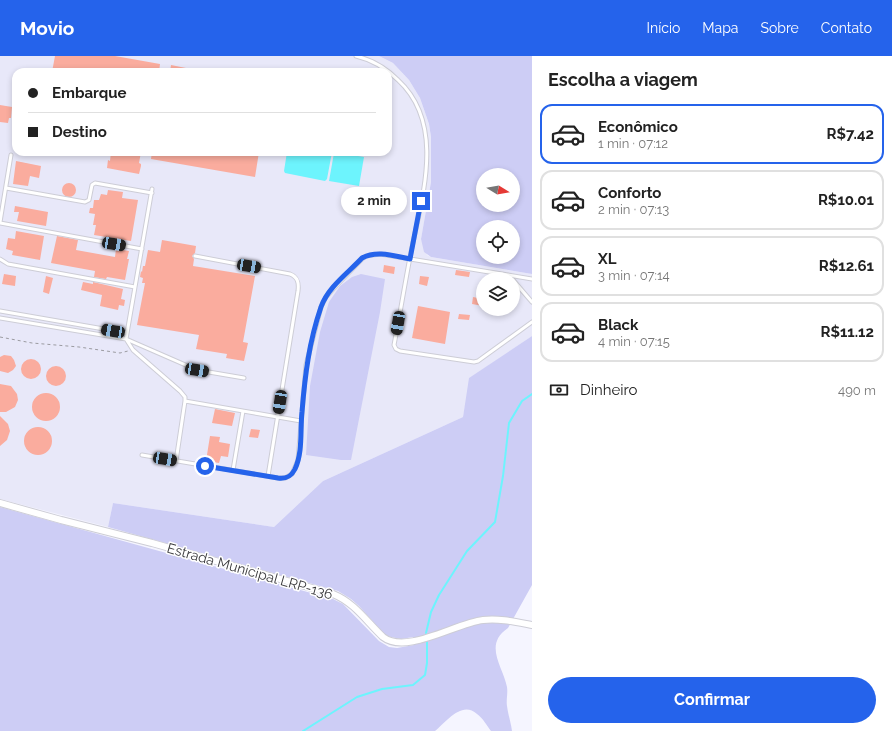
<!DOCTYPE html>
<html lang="pt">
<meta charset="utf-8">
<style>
body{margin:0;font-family:Raleway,sans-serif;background:#f2f2f2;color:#222;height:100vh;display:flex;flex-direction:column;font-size:15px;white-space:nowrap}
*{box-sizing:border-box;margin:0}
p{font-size:13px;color:#767676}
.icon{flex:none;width:22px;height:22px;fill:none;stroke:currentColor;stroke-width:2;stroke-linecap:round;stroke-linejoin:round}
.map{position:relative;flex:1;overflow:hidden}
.details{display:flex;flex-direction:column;background:#fff;width:360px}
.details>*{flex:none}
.guide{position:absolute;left:12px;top:12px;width:380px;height:88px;border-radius:12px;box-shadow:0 2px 6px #0003;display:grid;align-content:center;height:88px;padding:0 16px;background:#fff}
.needle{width:26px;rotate:101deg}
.fabs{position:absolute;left:476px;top:112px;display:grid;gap:8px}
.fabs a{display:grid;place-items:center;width:44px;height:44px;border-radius:50%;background:#fff;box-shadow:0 2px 6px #0003;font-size:20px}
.end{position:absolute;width:18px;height:18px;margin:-9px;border:5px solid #2563eb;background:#fff;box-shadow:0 0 0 2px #fff}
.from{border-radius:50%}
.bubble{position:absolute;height:28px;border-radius:14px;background:#fff;box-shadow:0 2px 6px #0003;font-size:13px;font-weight:700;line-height:28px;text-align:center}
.car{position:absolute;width:12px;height:24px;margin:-12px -6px;border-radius:5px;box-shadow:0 0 3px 1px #0007;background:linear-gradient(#222 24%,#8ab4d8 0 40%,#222 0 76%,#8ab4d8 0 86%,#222 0)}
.guide b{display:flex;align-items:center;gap:14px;height:38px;font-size:15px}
.guide b+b{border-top:1px solid #e0e0e0}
.guide i{width:10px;height:10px;background:#222}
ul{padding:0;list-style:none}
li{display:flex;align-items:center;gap:12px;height:60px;margin:0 8px 6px;padding:0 8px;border:2px solid #e0e0e0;border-radius:12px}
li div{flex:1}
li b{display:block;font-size:15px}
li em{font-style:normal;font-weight:700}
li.on{border-color:#2563eb}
li>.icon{width:36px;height:36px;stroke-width:1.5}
h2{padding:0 16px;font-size:18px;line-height:48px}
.pay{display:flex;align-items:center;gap:10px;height:44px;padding:0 16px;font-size:15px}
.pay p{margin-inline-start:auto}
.primary-button{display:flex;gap:8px;margin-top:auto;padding:8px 16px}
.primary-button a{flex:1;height:46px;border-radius:24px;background:#2563eb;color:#fff;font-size:16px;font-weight:700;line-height:46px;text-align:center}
header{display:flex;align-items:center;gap:24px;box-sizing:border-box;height:56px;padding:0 20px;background:#2563eb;color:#fff}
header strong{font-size:19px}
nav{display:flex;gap:22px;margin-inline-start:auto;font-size:14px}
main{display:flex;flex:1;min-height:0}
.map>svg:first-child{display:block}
</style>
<header>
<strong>Movio</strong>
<nav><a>Início</a><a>Mapa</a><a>Sobre</a><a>Contato</a></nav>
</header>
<main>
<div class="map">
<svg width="532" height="675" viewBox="0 0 532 675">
<rect width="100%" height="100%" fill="#f5f5ff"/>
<path fill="#e8e8f9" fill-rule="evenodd" d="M0 0H379L393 7 409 24 420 42 429 68 431 81V126L421 183 427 199 431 201 532 218V280L470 322 463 361 323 425 274 471 113 447 108 471 0 443ZM16 16H388V96H16ZM483 223H513V253H483Z"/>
<path fill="#cdcdf5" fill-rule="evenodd" d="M379 0H532V218L431 201 424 196 421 183 431 126V81L429 68 420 42 409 24 393 7ZM483 119H513V149H483ZM483 171H513V201H483Z
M361 218 385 223 380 256 351 404H341L306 399 310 330 320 276 329 246 340 230 352 221Z
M532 280V529L508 572C483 589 503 610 507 631 508 638 506 644 507 650 508 658 511 667 512 675H491C487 670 483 662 477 658 462 644 446 666 435 675H0V451L333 543 343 548 379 585 389 591 397 592 414 589 413 581 401 583 386 580 359 550 351 543 338 535 108 471 113 447 274 471 323 425 463 361 469 322Z"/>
<path fill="#6df4fd" d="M287 96H332L327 123 325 125 285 117 284 115Z
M335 96 364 101 359 130 329 125 334 97Z"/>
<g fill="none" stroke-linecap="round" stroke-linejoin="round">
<path stroke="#6df4fd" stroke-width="2" d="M426 577 431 556 439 539 467 495 495 466 503 420 509 367 522 345 532 338
M303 675 357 641 382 633 413 629 425 619 427 607V586"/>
</g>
<path fill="#faac9e" d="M55 0H115L160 8 159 16H52Z
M171 9 196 14V16H170Z
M0 49 12 51 11 62H9L8 67 0 66Z
M111 96H141L139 107 141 108V110L139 118 107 112 108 104 110 105Z
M152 96H259L255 121 151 103Z
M16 105 41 110 39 122 30 120 28 130 13 128Z
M62 134a7 7 0 1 1 14 0a7 7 0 1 1-14 0Z
M108 134 123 136 122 142 138 144 131 185 94 179 96 169H93L95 158 89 157 90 152H93L94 144H99L101 138 107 139Z
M15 150 48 156 46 170 17 165 19 156H14Z
M16 175 44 180 40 204 12 199 13 195 6 193 8 182 15 183Z
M57 180 78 184 76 194 115 201 116 193 129 195 127 203H129L125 224 107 221 106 223 94 221 95 215 51 207Z
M162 184 196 190 195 197 192 200 194 203 193 210 255 220 243 286 248 287 244 305 226 302 227 298 196 293 199 279 137 269 145 227H142L143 222 140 221 141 215 142 216 143 210H145L148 194 160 196Z
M384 209 395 211 394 218 383 216Z
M456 214 470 216 469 221 455 219Z
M4 218 16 220 15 230 2 228Z
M46 220 53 222 49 238 43 236Z
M420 220 429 221 427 230 419 228Z
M83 226 93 228V226L123 233 121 243 125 244 124 250 119 249 118 254 100 250 102 239 81 234Z
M473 241 483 243V250L472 248Z
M418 250 450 256 445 288 412 282Z
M459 258 470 259 469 264 458 263Z
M4 299 11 300 14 304 16 310 13 314 8 317 0 315V301Z
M21 313a10 10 0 1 1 20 0a10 10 0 1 1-20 0Z
M46 320a10 10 0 1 1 20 0a10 10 0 1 1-20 0Z
M0 328 11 330 17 338 18 344 15 351 6 356H0Z
M32 351a14 14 0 1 1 28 0a14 14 0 1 1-28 0Z
M215 353 235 357 232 370 212 367Z
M0 360 8 368 10 375 7 384 0 390Z
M24 385a14 14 0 1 1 28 0a14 14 0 1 1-28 0Z
M251 373 260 374 258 382 249 381Z
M210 380 220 381 219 386 230 388 228 401 221 400 219 407 206 405Z"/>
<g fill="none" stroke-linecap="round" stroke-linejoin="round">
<g stroke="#cdcdd6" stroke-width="5">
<path id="lane" d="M356 0C373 4 386 12 398 24 446 68 422 141 411 196 405 227 400 258 394 289L396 293 400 295 474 306 478 305 532 266
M6 132 85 146 89 144 92 129 95 127 152 137
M152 133 126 283 133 294 180 335 185 341V345L176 405
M0 166 11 99
M0 167 142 193
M195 200 290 218C298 221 299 227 298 235L268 420
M0 203 8 208 135 231
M513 224 532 246
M0 255 127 277
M0 262 126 283 197 314 244 322
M185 345 301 365
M142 399 278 422H285L292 418 298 404 306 309 321 251 326 241 333 233 362 203 366 200 380 198 532 223
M233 414 243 355"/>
</g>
<g stroke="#cdcdd6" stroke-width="8">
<path id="street" d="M0 447 61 464 152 487 333 538C355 547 366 565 383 581 406 599 456 567 483 564 499 562 516 566 532 569"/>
</g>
<path stroke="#9b9ba1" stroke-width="1" stroke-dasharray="3 3" stroke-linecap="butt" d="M0 281 32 287 79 291 120 297 128 295"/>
<use href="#lane" stroke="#fff" stroke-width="3"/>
<use href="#street" stroke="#fff" stroke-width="6"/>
</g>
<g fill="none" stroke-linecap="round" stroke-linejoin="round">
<path stroke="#2563eb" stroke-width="5" d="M205 410 278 422C286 423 291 421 295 413 303 396 300 374 302 356 305 319 309 286 321 251 328 231 348 217 362 202 377 194 394 200 410 203L421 145"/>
</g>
<g text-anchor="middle" stroke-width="3" stroke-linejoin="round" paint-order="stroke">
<g font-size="14" fill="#3a3a3d" stroke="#fff">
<text transform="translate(250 515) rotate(16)" y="5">Estrada Municipal LRP-136</text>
</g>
</g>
</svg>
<div class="fabs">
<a><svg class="needle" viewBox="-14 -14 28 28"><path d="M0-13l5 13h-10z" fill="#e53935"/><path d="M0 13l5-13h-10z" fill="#767676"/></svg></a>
<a><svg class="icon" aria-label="locate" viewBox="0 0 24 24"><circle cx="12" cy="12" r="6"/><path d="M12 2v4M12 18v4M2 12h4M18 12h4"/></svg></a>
<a><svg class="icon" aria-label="layers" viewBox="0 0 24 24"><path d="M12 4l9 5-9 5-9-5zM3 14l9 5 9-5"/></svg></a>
</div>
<i class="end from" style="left:205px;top:410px"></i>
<i class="end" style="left:421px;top:145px"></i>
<div class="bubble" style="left:341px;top:131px;width:66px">2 min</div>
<i class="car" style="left:114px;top:188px;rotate:100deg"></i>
<i class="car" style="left:249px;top:210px;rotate:100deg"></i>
<i class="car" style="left:398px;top:267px;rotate:190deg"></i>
<i class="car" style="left:113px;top:275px;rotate:280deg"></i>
<i class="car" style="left:197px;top:314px;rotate:100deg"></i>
<i class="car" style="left:280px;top:346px;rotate:189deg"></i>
<i class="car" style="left:165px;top:403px;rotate:100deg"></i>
<div class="guide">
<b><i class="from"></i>Embarque</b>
<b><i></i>Destino</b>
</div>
</div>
<section class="details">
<h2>Escolha a viagem</h2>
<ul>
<li class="on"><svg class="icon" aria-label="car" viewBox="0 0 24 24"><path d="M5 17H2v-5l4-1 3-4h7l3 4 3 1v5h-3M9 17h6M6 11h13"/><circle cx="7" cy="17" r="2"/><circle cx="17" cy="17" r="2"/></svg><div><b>Econômico</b><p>1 min · 07:12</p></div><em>R$7.42</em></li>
<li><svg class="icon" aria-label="car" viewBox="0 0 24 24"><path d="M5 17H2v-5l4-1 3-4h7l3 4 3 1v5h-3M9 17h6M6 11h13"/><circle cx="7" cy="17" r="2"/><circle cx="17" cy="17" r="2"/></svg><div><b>Conforto</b><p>2 min · 07:13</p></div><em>R$10.01</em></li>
<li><svg class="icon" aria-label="car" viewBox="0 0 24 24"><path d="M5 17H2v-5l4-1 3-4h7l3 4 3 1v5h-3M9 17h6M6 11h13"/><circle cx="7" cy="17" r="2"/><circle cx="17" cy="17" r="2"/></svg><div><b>XL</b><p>3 min · 07:14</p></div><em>R$12.61</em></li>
<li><svg class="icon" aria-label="car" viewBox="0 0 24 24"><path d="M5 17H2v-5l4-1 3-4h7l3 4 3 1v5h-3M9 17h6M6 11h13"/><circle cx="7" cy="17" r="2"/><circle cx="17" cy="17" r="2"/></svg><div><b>Black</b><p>4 min · 07:15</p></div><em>R$11.12</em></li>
</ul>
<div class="pay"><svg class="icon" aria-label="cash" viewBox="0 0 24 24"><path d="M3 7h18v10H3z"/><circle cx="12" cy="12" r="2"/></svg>Dinheiro<p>490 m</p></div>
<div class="primary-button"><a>Confirmar</a></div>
</section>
</main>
